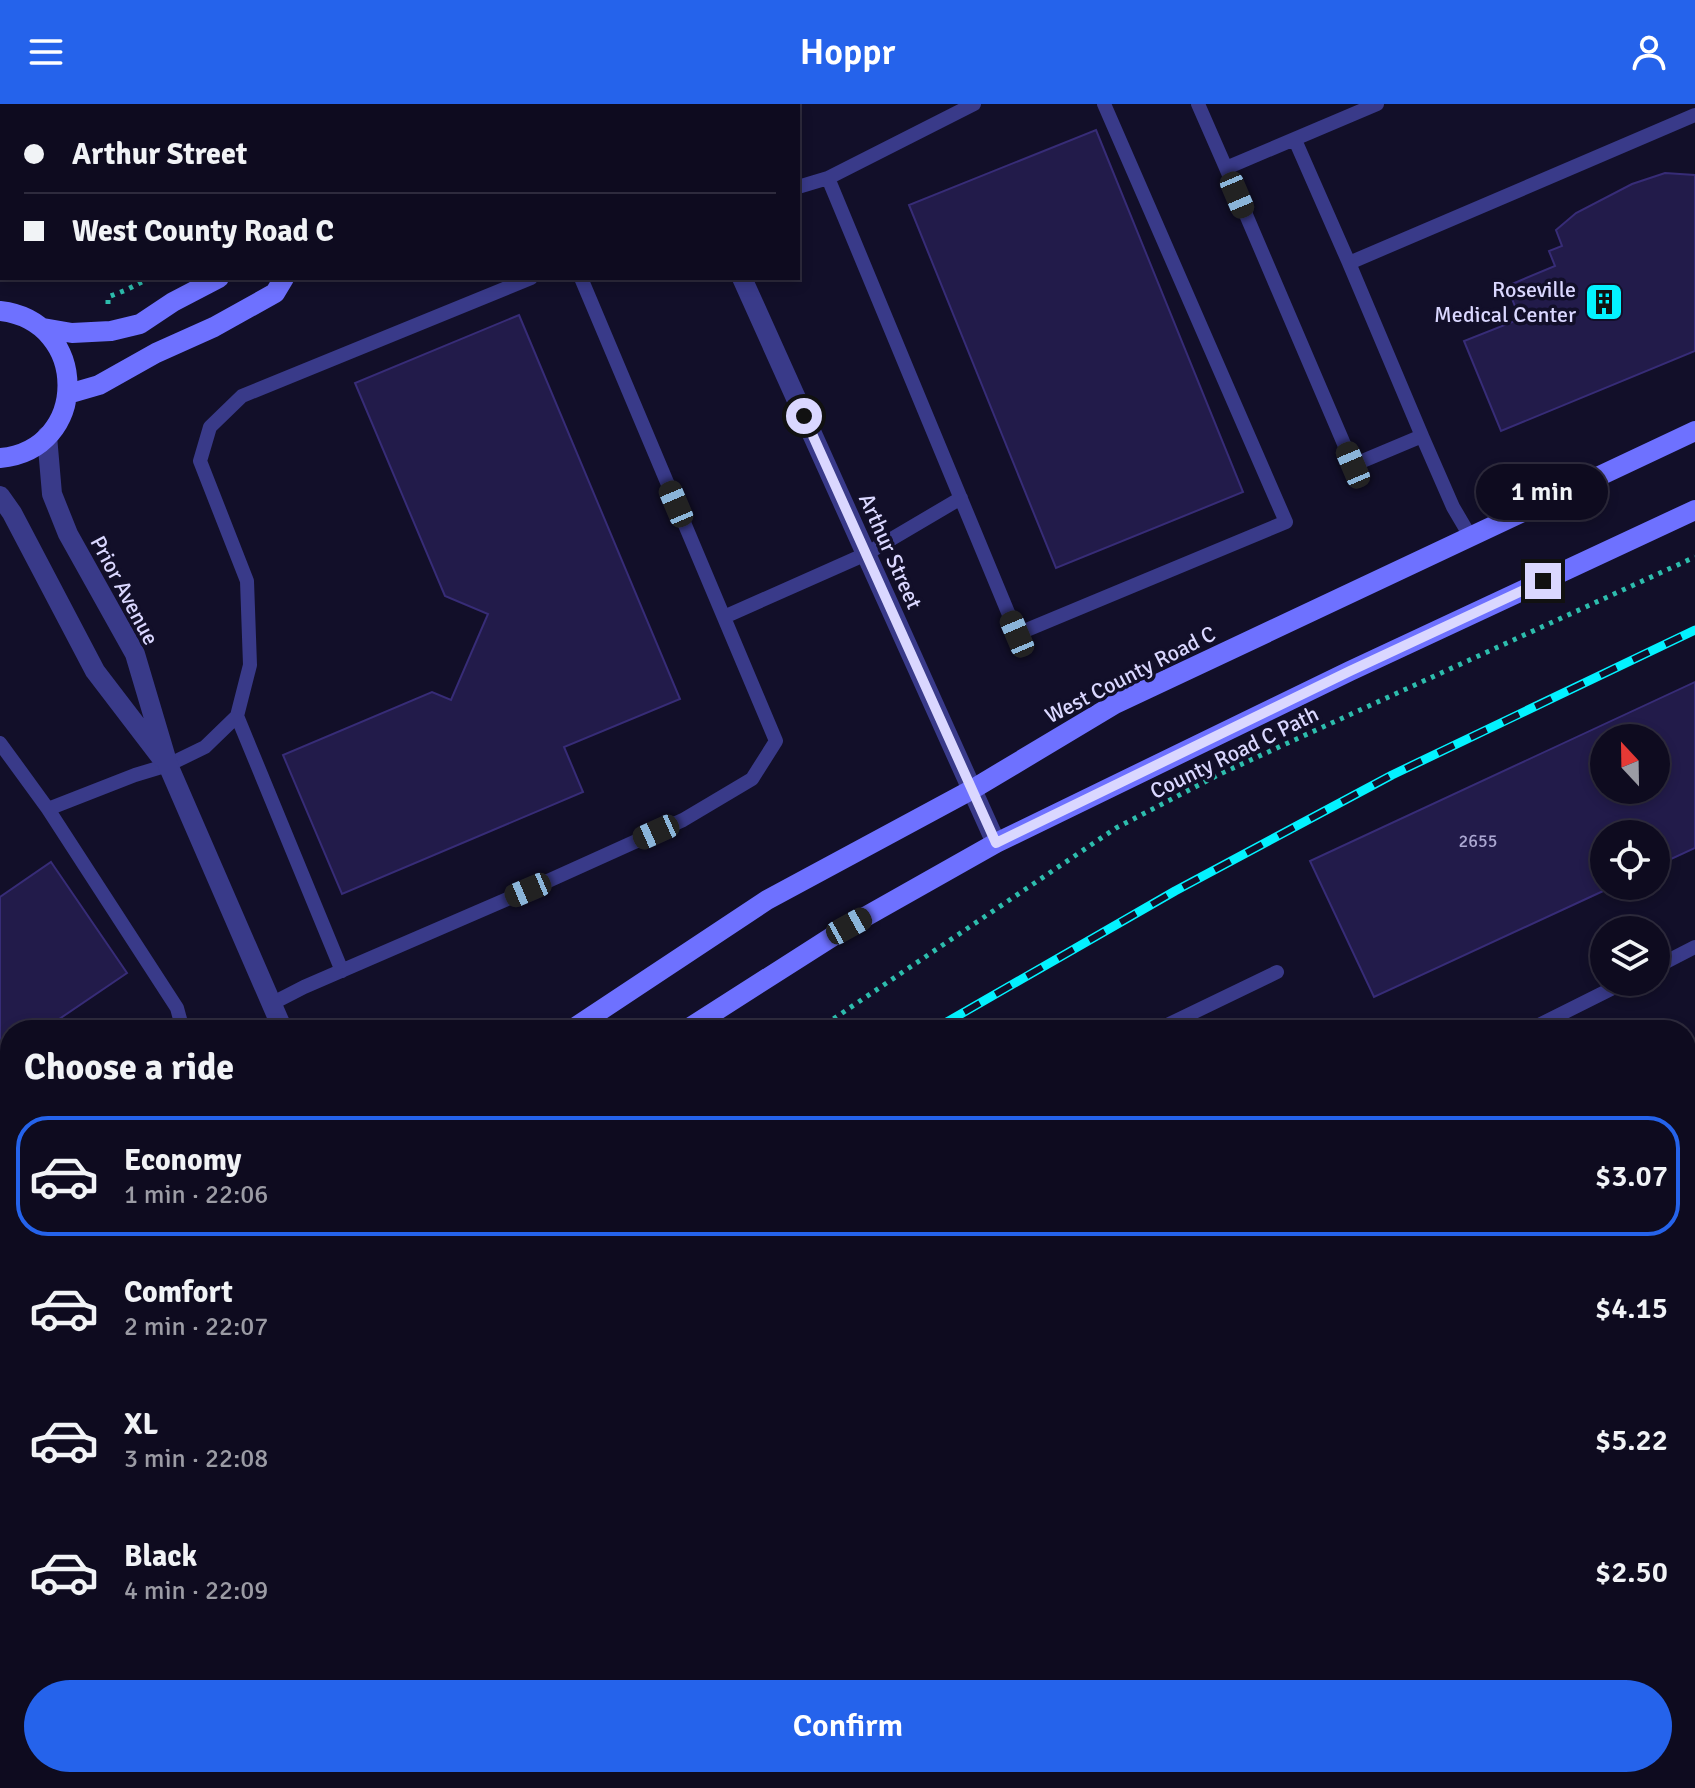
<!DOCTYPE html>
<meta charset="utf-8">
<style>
body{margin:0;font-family:Signika,sans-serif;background:#171428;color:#f1f3f6;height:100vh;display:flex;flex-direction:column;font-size:30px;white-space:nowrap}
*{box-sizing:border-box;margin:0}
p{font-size:26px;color:#9b9ba4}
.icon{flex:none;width:44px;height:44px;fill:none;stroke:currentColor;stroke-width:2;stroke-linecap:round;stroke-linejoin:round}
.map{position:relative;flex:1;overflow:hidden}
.panel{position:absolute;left:0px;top:916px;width:1696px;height:768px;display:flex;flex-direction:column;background:#0e0b1f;border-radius:32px 32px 0 0;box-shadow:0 4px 12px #0003,0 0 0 2px #2e2b3d}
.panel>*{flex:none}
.hud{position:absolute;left:0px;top:0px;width:800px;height:176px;box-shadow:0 4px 12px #0003,0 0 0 2px #2e2b3d;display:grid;align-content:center;height:176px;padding:0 24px;background:#0e0b1f}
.needle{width:52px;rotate:338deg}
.fabs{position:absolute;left:1590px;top:620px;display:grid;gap:16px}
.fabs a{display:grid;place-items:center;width:80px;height:80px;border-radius:50%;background:#0e0b1f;box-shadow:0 4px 12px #0003,0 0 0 2px #2e2b3d;font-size:40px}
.end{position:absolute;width:36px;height:36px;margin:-18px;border:10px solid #dad7ff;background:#111;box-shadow:0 0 0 4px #111}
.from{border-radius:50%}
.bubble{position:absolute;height:56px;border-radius:28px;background:#0e0b1f;box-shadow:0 4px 12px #0003,0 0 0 2px #2e2b3d;font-size:26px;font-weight:600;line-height:56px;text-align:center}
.car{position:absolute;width:24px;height:48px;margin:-24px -12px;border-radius:10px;box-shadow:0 0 6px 2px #0007;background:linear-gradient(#222 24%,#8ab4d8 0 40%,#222 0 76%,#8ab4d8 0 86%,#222 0)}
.hud b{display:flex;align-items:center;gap:28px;height:76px;font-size:30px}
.hud b+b{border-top:2px solid #2e2b3d}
.hud i{width:20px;height:20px;background:#f1f3f6}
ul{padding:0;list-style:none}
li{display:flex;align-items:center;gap:24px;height:120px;margin:0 16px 12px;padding:0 8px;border:4px solid transparent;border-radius:32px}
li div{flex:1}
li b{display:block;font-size:30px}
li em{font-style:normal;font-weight:600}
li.active{border-color:#2563eb}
li>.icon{width:72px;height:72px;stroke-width:1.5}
h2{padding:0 24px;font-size:36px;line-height:96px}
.primary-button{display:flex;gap:16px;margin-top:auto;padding:16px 24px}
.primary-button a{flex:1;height:92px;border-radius:48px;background:#2563eb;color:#fff;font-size:32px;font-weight:600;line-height:92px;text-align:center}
header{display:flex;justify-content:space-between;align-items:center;height:104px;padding:0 24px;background:#2563eb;color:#fff;font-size:36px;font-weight:600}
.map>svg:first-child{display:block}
</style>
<header><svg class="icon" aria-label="menu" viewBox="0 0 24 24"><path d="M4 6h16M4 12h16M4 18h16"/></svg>Hoppr<svg class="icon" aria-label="person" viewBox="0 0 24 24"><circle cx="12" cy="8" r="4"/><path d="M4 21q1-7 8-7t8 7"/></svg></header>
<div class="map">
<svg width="1695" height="1684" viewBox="0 0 1695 1684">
<rect width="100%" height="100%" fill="#120f29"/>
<path fill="#221b4a" stroke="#372c77" stroke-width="2" fill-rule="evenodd" d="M1096 26 1243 388 1056 464 909 101Z
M1665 69 1695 71V247L1501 327 1464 237 1520 215 1507 182 1555 162 1549 147 1562 142 1556 126 1576 109 1632 80Z
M519 211 680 595 564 643 583 688 342 790 283 651 432 588 451 596 488 510 445 492 355 279Z
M1695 578V744L1656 762V730H1604V782H1614L1374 893 1310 757ZM1604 634H1656V686H1604Z
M51 758 127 869 43 926H10V1176L0 1182V793Z
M1692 932 1695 939V1368L1686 1372V935Z
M108 1674H270L275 1684H112Z
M437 1674H583L587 1684H441Z
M654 1674H921L925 1684H658Z
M1112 1674H1218L1222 1684H1095L1094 1681Z"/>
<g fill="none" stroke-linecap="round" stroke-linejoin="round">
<path stroke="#2dbdad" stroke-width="5" stroke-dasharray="4 6" stroke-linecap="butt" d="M386 2 388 0
M108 200V193L126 186 150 174
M817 926 1116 724 1220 670 1695 453
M0 1438 10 1432"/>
<path stroke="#393a89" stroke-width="14" d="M1198 0 1226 64
M1377 0 1226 64 1353 361 1422 332 1453 403 1470 432
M742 2 747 0
M1295 36 1349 159 1695 11
M828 74 1017 530 1286 418 1104 0
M798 83 828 74 974 0
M1349 159 1422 332
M724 513 866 450 961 394
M237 612 342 867
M0 639 48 705 135 671 168 661 205 643 237 612 250 561 247 477 200 357 210 323 242 292 531 174
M48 705 177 904 183 926
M1656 863 1695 843
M271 900 304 883 528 786 683 716 752 675 776 637 581 174
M1157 926 1277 868
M1529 926 1625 878
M10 1575 3 1582 10 1609"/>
<path stroke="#393a89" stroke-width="20" d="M640 0 642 2
M742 174 996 739
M47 332 52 390 68 430 135 550 168 661 283 926
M0 392 12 409 95 567 160 652"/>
<path stroke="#6e71ff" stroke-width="20" d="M444 2 446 0
M0 207C90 217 90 346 0 354
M43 224 72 229 111 227 140 220 173 198 219 174
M68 290 99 281 156 249 214 223 275 189 284 174
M571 926 767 796 973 685 1115 600 1695 327
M686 926 849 822 996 739 1350 567 1695 406
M0 1306 10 1299
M0 1386 10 1380"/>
<g stroke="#03f2ff" stroke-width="9">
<path id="rail" d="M933 926 1175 787 1392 671 1695 526
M0 1525 10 1519"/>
</g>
<use href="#rail" stroke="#120f29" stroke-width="6" stroke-dasharray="18" stroke-linecap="butt"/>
</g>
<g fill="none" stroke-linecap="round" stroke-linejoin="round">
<path stroke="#dad7ff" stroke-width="10" d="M804 312 996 739 1350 567 1543 477"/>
</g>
<defs>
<g id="building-square" transform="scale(2)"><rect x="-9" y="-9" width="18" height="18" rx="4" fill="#03f2ff" stroke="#120f29"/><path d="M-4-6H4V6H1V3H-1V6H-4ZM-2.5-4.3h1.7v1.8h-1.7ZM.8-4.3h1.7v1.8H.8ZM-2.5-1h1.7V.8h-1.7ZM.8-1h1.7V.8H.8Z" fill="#111"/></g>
</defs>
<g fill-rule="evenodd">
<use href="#building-square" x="1604" y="198"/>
</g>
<g text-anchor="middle" stroke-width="7" stroke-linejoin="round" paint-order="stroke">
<g font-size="18" fill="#aca8d2">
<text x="1478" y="743">2655</text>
</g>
<g font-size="22" fill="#dad7ff" stroke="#120f29" text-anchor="end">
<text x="1576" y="193">Roseville<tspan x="1576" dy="25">Medical Center</tspan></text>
</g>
<g font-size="22" fill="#dad7ff" stroke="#120f29">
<text transform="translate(891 447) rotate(66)" y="8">Arthur Street</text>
<text transform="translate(125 486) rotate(62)" y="8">Prior Avenue</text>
<text transform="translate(1130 570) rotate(-27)" y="8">West County Road C</text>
<text transform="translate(1234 648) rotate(-26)" y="8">County Road C Path</text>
</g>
</g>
</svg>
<div class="fabs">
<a><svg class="needle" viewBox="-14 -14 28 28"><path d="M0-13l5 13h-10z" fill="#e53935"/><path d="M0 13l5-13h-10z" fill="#9b9ba4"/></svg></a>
<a><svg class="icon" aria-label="locate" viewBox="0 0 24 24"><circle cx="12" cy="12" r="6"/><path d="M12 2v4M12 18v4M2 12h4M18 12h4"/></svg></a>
<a><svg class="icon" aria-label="layers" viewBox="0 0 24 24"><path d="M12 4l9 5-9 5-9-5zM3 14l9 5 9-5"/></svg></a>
</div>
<i class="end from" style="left:804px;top:312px"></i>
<i class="end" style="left:1543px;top:477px"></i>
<div class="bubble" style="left:1476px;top:360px;width:132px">1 min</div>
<i class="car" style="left:1237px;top:91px;rotate:157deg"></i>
<i class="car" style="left:1353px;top:361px;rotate:337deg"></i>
<i class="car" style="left:676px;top:400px;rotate:337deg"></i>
<i class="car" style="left:1017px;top:530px;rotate:337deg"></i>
<i class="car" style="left:656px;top:728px;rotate:246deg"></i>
<i class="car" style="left:528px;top:786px;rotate:247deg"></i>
<i class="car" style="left:849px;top:822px;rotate:61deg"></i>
<div class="hud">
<b><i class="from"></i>Arthur Street</b>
<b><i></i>West County Road C</b>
</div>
<section class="panel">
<h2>Choose a ride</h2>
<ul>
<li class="active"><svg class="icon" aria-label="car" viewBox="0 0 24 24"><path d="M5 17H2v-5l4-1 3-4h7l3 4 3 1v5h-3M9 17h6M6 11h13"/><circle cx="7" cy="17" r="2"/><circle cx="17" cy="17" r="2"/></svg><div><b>Economy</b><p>1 min · 22:06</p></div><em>$3.07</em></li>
<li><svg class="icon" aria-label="car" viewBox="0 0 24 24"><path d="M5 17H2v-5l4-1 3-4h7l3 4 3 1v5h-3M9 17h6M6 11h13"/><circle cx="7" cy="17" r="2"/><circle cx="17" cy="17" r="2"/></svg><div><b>Comfort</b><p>2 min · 22:07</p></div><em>$4.15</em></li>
<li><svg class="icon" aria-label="car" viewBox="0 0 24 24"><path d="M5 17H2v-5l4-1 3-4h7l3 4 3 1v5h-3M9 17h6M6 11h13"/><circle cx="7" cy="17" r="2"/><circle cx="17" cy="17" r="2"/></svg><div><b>XL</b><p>3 min · 22:08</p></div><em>$5.22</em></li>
<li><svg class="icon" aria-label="car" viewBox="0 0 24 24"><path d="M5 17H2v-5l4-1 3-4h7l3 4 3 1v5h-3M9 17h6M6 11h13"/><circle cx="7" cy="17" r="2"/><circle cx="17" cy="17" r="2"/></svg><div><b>Black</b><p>4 min · 22:09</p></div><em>$2.50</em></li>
</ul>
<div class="primary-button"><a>Confirm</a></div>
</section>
</div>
